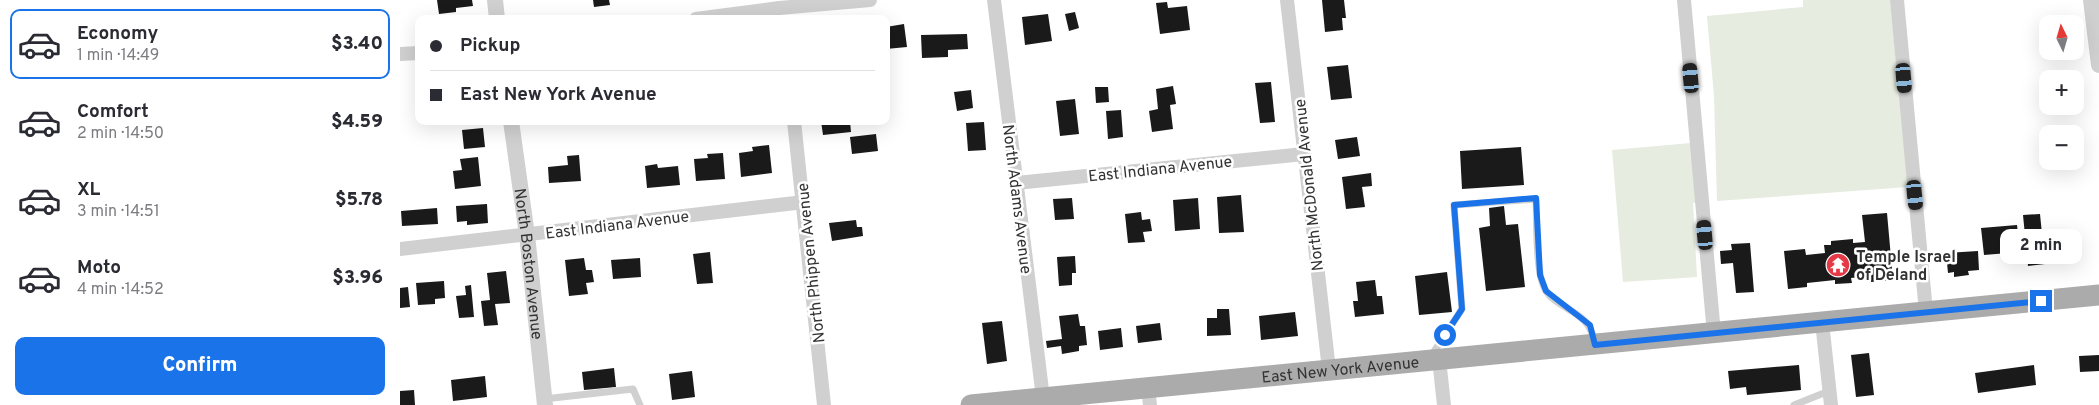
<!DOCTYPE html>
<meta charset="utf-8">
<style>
body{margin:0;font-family:Overpass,sans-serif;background:#f2f2f3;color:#2b2b33;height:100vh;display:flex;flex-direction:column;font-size:19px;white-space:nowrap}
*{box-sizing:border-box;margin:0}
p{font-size:16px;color:#7c7c81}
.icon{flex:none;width:28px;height:28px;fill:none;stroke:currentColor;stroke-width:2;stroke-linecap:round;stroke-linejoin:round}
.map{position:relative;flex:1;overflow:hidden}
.drawer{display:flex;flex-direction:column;background:#fff;width:400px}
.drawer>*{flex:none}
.hud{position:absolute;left:15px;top:15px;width:475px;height:110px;border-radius:10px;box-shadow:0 5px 20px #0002;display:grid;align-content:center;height:110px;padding:0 15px;background:#fff}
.needle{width:32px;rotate:355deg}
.buttons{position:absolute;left:1639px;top:15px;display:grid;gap:10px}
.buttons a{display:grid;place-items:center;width:45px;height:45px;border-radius:10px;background:#fff;box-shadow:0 5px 20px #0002;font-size:25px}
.end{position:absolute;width:22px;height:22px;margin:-11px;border:6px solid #1a73e8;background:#fff;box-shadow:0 0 0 2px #fff}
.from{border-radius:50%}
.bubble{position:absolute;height:35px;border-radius:10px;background:#fff;box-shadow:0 5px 20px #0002;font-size:16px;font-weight:800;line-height:35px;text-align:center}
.car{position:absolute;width:15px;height:30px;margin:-15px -8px;border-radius:6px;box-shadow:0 0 4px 1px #0007;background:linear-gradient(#222 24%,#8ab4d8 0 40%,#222 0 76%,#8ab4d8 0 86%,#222 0)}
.hud b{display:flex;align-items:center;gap:18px;height:48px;font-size:19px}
.hud b+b{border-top:1px solid #e1e1e2}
.hud i{width:12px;height:12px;background:#2b2b33}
ul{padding:9px 0 0;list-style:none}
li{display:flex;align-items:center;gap:15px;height:70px;margin:0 10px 8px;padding:0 5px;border:2px solid transparent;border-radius:10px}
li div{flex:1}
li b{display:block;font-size:19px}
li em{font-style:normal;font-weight:800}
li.active{border-color:#1a73e8}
li>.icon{width:45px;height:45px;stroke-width:1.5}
.primary-button{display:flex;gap:10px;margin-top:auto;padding:10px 15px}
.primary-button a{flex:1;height:58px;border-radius:10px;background:#1a73e8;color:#fff;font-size:20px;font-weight:800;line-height:58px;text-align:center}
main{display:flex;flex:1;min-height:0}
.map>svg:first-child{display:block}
</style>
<main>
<section class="drawer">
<ul>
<li class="active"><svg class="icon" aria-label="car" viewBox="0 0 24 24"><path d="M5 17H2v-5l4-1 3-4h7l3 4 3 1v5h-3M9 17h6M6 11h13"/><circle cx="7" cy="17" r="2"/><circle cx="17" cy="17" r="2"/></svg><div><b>Economy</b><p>1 min · 14:49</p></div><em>$3.40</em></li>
<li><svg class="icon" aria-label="car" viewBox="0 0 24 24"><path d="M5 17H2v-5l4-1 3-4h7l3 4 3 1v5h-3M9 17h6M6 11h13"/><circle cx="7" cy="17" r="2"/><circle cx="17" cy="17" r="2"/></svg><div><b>Comfort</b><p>2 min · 14:50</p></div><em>$4.59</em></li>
<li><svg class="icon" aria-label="car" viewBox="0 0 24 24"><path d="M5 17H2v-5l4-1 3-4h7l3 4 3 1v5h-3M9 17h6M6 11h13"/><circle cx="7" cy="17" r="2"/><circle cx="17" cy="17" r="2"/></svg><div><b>XL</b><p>3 min · 14:51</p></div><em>$5.78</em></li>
<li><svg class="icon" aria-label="car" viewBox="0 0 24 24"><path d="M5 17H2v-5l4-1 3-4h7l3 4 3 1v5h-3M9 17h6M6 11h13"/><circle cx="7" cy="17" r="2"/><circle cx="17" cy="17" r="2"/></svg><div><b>Moto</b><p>4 min · 14:52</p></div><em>$3.96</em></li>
</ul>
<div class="primary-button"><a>Confirm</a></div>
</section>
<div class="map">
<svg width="1699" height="405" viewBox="0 0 1699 405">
<rect width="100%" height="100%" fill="#fff"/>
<path fill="#e6ecdf" d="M1403 0H1490L1508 187 1317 201 1314 96 1307 16 1403 7Z
M1302 142 1303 202 1293 203 1297 277 1223 282 1212 150Z"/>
<path fill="#1a1a1a" d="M37 0H72L73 6 56 8V12L39 14Z
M193 0H209L210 5 194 7Z
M922 0H944L946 18H942L943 30 925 32Z
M767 2 768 8 787 6 790 30 760 34 756 3Z
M675 12 679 28 669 31 665 14Z
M648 14 652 41 625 45 622 17Z
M504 24 507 47 486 49V27Z
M567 34 568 49 548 50V57L522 58 521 35Z
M948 65 952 98 931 100 927 67Z
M871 82 875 122 860 123 855 83Z
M773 86 776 104 770 105 773 129 752 132 749 111 758 109 756 89Z
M695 87H708L709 102 696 103Z
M571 90 573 108 557 111 554 92Z
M675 99 679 134 660 136 656 101Z
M721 110 723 137 708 139 706 111Z
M421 121H450L451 132 423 135Z
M584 122 586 150 568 151 566 123Z
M83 128 85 147 64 149 62 130Z
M476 134 478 151 452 154 450 137Z
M957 137 960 156 938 159 935 140Z
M369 145 372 173 341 177 339 153 353 151 352 147Z
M1121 147 1124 185 1062 189 1060 151Z
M323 153 325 179 296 181 294 159 308 158 307 154Z
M179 155 181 181 149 183 148 167 168 165 167 156Z
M78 157 81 186 55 189 53 171 62 170 60 159Z
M257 164 258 168 278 166 280 185 247 188 245 166Z
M971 173 972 186 962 187 965 207 946 209 942 177Z
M841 195 844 232 819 233 817 197Z
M672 198 674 219 655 220 653 199Z
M798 198 800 229 775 231 773 200Z
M87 204 88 223 67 225V221L57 222 56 206Z
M1104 206 1106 225 1118 224 1125 287 1086 291 1079 228 1090 226 1089 208Z
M37 208 38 224 2 226 1 211Z
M741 212 742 220 750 219 752 231 743 232 745 242 728 243 725 214Z
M1487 213 1493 280 1471 282V276L1451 278 1452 283 1435 284V280L1407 283V287L1388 289 1384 251 1405 249 1406 255 1425 253 1424 245H1431V241L1453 239V243L1465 242 1462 215Z
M1640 214 1645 264 1628 266 1623 215Z
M456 220 457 227H462L463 236 432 241 429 223Z
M1617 225 1620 252 1584 255 1581 228Z
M1350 243 1354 292 1336 293 1333 263 1321 264 1320 251 1332 250 1331 244Z
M1578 251 1579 270 1568 271 1569 275 1554 277V272L1548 273 1546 253Z
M310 252 313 283 297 284 293 254Z
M675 256 676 273H672V285L659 286 657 257Z
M184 258 186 270H192L194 282 186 283 188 294 169 296 165 260Z
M240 258 241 277 213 279 211 260Z
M106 271 110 303 95 304 98 325 84 326 81 301 90 300 87 273Z
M1047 272 1052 312 1019 315 1015 276Z
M975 280 977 296H982L984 314 955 317 953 301H958L956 282Z
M44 281 45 298 35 299V304L18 305 16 283Z
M71 285 74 317 59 318 56 296 66 295 65 286Z
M8 287 10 307 0 308V288Z
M817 309H829L831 335 807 336V318H817Z
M895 312 898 336 861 340 859 316Z
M678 314 680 326H685L687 345 679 346V351L662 354 661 346 647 348 646 341 662 339 659 316Z
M602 321 607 361 587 364 582 323Z
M760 323 762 340 738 343 736 326Z
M721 328 723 347 700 350 698 331Z
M1469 353 1474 395 1456 397 1451 355Z
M1699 355V371L1680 372 1679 356Z
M1399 365 1401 390 1347 395 1346 387 1330 389 1328 371Z
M1634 365 1636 385 1578 393 1575 373Z
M214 368 216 387 184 390 182 372Z
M292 371 295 397 272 400 269 374Z
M85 376 87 397 53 401 51 380Z
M14 390 15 405H0V391Z"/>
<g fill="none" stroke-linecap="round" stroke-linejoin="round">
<path stroke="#d0d0d0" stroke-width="7" d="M1031 356 1062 309 1054 205 1136 199C1137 219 1135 275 1146 291 1159 311 1190 310 1194 342
M144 399 233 389 240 405
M1394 405 1429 391"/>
<path stroke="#d0d0d0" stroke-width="14" d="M594 0 643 398
M887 0 929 370
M1284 0 1314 334
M1497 0 1526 312
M296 19 379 8 470 0
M0 54 19 53
M394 121 424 405
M616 183 904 154
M0 249 404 202
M1422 322 1431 405
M1039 359 1044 405
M748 388 750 405"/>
<g stroke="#d0d0d0" stroke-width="16">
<path d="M95 0 97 19"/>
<path d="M1691 0 1699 65"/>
<path id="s1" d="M111 121 127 235 145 405"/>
</g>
<path stroke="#ababab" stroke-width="21" id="s2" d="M571 405 1699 295"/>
</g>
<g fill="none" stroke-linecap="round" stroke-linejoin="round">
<path stroke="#1a73e8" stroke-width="6" d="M1045 335 1062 309 1054 205 1136 198 1140 275 1146 291 1190 325 1195 345 1641 301"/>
</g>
<defs>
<g id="temple-disc" transform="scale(1.25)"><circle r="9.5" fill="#e63946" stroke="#fff"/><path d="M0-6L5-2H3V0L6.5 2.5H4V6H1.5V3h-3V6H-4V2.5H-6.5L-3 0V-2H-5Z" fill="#fff"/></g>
</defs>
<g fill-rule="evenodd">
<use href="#temple-disc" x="1438" y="265"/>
</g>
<g text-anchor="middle" stroke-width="5" stroke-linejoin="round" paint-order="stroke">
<g font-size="16" fill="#333" stroke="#fff">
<text transform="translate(760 168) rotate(-6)" y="6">East Indiana Avenue</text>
<text transform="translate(908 185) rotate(-96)" y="6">North McDonald Avenue</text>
<text transform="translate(618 199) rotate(83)" y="6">North Adams Avenue</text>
<text transform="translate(217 224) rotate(-7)" y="6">East Indiana Avenue</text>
<text dy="6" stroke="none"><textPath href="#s1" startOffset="144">North Boston Avenue</textPath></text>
<text transform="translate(410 263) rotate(-96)" y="6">North Phippen Avenue</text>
<text dy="6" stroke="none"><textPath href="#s2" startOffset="371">East New York Avenue</textPath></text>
</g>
<g font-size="16" font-weight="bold" fill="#333" stroke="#fff" text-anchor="start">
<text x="1456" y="262">Temple Israel<tspan x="1456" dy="18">of Deland</tspan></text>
</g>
</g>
</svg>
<div class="buttons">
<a><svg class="needle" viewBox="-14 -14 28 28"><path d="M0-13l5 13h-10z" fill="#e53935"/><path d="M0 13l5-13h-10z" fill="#7c7c81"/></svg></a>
<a>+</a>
<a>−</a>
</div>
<i class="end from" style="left:1045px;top:335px"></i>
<i class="end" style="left:1641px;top:301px"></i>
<div class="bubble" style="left:1600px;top:229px;width:82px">2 min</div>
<i class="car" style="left:1291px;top:78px;rotate:355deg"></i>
<i class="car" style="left:1504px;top:78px;rotate:175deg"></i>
<i class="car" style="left:1515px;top:195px;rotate:174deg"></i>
<i class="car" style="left:1305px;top:235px;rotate:355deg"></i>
<div class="hud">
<b><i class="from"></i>Pickup</b>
<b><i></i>East New York Avenue</b>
</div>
</div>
</main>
